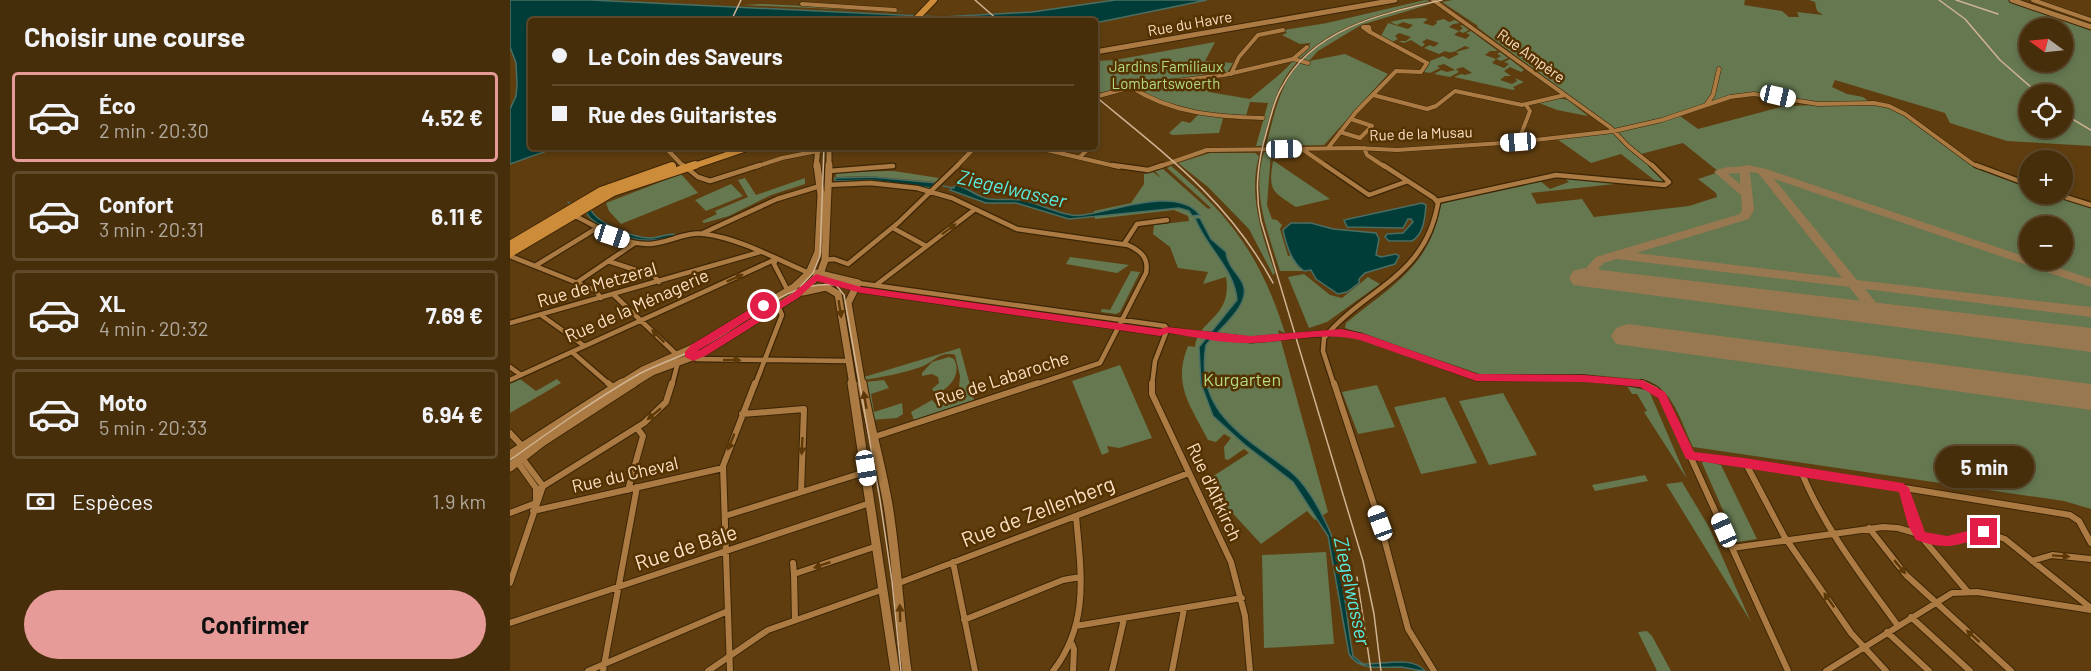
<!DOCTYPE html>
<html lang="fr">
<meta charset="utf-8">
<style>
body{margin:0;font-family:Barlow,sans-serif;background:#4e3614;color:#f1f3f6;height:100vh;display:flex;flex-direction:column;font-size:22px;white-space:nowrap}
*{box-sizing:border-box;margin:0}
p{font-size:20px;color:#b0a89d}
.icon{flex:none;width:33px;height:33px;fill:none;stroke:currentColor;stroke-width:2;stroke-linecap:round;stroke-linejoin:round}
.map{position:relative;flex:1;overflow:hidden}
.panel{display:flex;flex-direction:column;background:#472e0b;width:510px}
.panel>*{flex:none}
.banner{position:absolute;left:18px;top:18px;width:570px;height:132px;border-radius:6px;box-shadow:0 3px 9px #0003,0 0 0 2px #5f4a2c;display:grid;align-content:center;height:132px;padding:0 24px;background:#472e0b}
.needle{width:39px;rotate:285deg}
.tools{position:absolute;left:1509px;top:18px;display:grid;gap:12px}
.tools a{display:grid;place-items:center;width:54px;height:54px;border-radius:50%;background:#472e0b;box-shadow:0 3px 9px #0003,0 0 0 2px #5f4a2c;font-size:30px}
.end{position:absolute;width:27px;height:27px;margin:-14px;border:8px solid #e11d48;background:#fff;box-shadow:0 0 0 3px #fff}
.from{border-radius:50%}
.bubble{position:absolute;height:42px;border-radius:21px;background:#472e0b;box-shadow:0 3px 9px #0003,0 0 0 2px #5f4a2c;font-size:20px;font-weight:700;line-height:42px;text-align:center}
.car{position:absolute;width:18px;height:36px;margin:-18px -9px;border-radius:8px;box-shadow:0 0 4px 2px #0007;background:linear-gradient(#fff 24%,#345 0 40%,#fff 0 76%,#345 0 86%,#fff 0)}
.banner b{display:flex;align-items:center;gap:21px;height:57px;font-size:22px}
.banner b+b{border-top:2px solid #5f4a2c}
.banner i{width:15px;height:15px;background:#f1f3f6}
ul{padding:0;list-style:none}
li{display:flex;align-items:center;gap:18px;height:90px;margin:0 12px 9px;padding:0 12px;border:3px solid #5f4a2c;border-radius:6px}
li div{flex:1}
li b{display:block;font-size:22px}
li em{font-style:normal;font-weight:700}
li.current{border-color:#e69b98}
li>.icon{width:54px;height:54px;stroke-width:1.5}
h2{padding:0 24px;font-size:27px;line-height:72px}
.pay{display:flex;align-items:center;gap:15px;height:66px;padding:0 24px;font-size:22px}
.pay p{margin-inline-start:auto}
.action{display:flex;gap:12px;margin-top:auto;padding:12px 24px}
.action a{flex:1;height:69px;border-radius:36px;background:#e69b98;color:#111;font-size:24px;font-weight:700;line-height:69px;text-align:center}
main{display:flex;flex:1;min-height:0}
.map>svg:first-child{display:block}
</style>
<main>
<section class="panel">
<h2>Choisir une course</h2>
<ul>
<li class="current"><svg class="icon" aria-label="car" viewBox="0 0 24 24"><path d="M5 17H2v-5l4-1 3-4h7l3 4 3 1v5h-3M9 17h6M6 11h13"/><circle cx="7" cy="17" r="2"/><circle cx="17" cy="17" r="2"/></svg><div><b>Éco</b><p>2 min · 20:30</p></div><em>4.52 €</em></li>
<li><svg class="icon" aria-label="car" viewBox="0 0 24 24"><path d="M5 17H2v-5l4-1 3-4h7l3 4 3 1v5h-3M9 17h6M6 11h13"/><circle cx="7" cy="17" r="2"/><circle cx="17" cy="17" r="2"/></svg><div><b>Confort</b><p>3 min · 20:31</p></div><em>6.11 €</em></li>
<li><svg class="icon" aria-label="car" viewBox="0 0 24 24"><path d="M5 17H2v-5l4-1 3-4h7l3 4 3 1v5h-3M9 17h6M6 11h13"/><circle cx="7" cy="17" r="2"/><circle cx="17" cy="17" r="2"/></svg><div><b>XL</b><p>4 min · 20:32</p></div><em>7.69 €</em></li>
<li><svg class="icon" aria-label="car" viewBox="0 0 24 24"><path d="M5 17H2v-5l4-1 3-4h7l3 4 3 1v5h-3M9 17h6M6 11h13"/><circle cx="7" cy="17" r="2"/><circle cx="17" cy="17" r="2"/></svg><div><b>Moto</b><p>5 min · 20:33</p></div><em>6.94 €</em></li>
</ul>
<div class="pay"><svg class="icon" aria-label="cash" viewBox="0 0 24 24"><path d="M3 7h18v10H3z"/><circle cx="12" cy="12" r="2"/></svg>Espèces<p>1.9 km</p></div>
<div class="action"><a>Confirmer</a></div>
</section>
<div class="map">
<svg width="1581" height="671" viewBox="0 0 1581 671">
<rect width="100%" height="100%" fill="#5f3d0f"/>
<path fill="#657850" fill-rule="evenodd" d="M915 0 920 1C872 13 826 24 790 59L786 58 801 43 790 44 772 35 777 33 774 30 817 23Z
M942 0H1235L1234 5 1272 11 1279 17H1289L1287 12 1313 15 1307 11 1305 2 1299 0H1512L1581 29V146L1497 141 1440 123 1435 113 1325 80 1322 87 1337 94 1353 97 1362 104 1375 105 1402 118 1468 165 1519 184 1520 194H1548L1581 205V509L1554 501 1183 447C1171 422 1163 389 1136 380L1072 374H970L835 328 836 323C881 286 921 266 931 204L938 202 1029 180 1040 189 1059 182 1053 177 1100 179 1105 184 1021 193 1027 204 1072 199 1084 217 1179 206 1207 197 1206 193 1188 179 1209 172 1173 143 1131 154 1161 181 1148 183 1111 154 1081 163 1047 139 1109 132 967 27 968 26 932 2ZM1520 28H1552V62H1520ZM1242 93 1264 94 1309 105 1275 106 1188 129 1170 116 1220 96ZM1520 94H1552V128H1520ZM1520 226H1552V260H1520Z
M924 3 851 25 808 51 799 61 835 54 878 74 814 145 756 146C761 127 765 107 773 89 799 32 869 15 924 3Z
M251 4 377 10 394 12 233 5Z
M914 18 918 19 913 23 923 26 927 23 926 21 934 19 939 22 945 20 950 23 943 24 939 27 949 31 953 28 950 26 952 25 959 30 953 33 949 31 944 35 956 39 960 35 956 33 961 31 988 51H980L975 55 986 59 991 56 987 54 990 52 998 58 991 61 986 59 982 63 994 68 999 64 994 62 1000 59 1014 70 1011 72 1000 67 994 71 1001 76H995L990 80 1002 84 1007 81 1005 78 1014 82 1003 87 1005 89 1003 90 944 77 951 74 955 75 962 73 953 67 946 69 949 72 940 77 924 74 931 70 937 72 945 70 934 64 927 66 930 68 920 73 914 72 920 61 933 56 939 59 949 54 946 52 960 48 955 46C948 49 943 55 935 51L929 54 914 48 920 45 924 47 929 43 917 39 912 42 915 44 912 47 901 40 894 43 888 41H896L901 37 889 33 885 36 888 39 882 42 871 36 878 23 898 29 903 25 893 22 887 25 880 22 894 19Z
M705 42 695 61 723 63 717 73 682 79 699 92 740 99C755 86 771 75 784 60L788 61C765 85 760 115 752 146H746L758 103 740 102 736 116 714 115 709 133 662 135 659 133 672 121 680 123 691 112 647 99 621 86 592 93 585 87V61L605 60Z
M1048 98 1058 100 1078 116 1047 110 1029 103Z
M754 152 761 153 757 205 762 219 767 220 772 225 770 229 778 256 781 255 788 267 794 271H770C758 232 741 194 754 152Z
M700 153H745L749 156C738 196 752 235 765 273L763 275 739 229 698 187 668 163Z
M763 161H764L820 199 786 207C762 191 758 191 763 161Z
M661 166C721 216 751 257 775 333L768 330 818 512 805 520 797 511 751 544 694 482 739 453 734 449 718 460 715 459 714 447 721 438 714 434 706 442 698 440C681 406 662 385 678 346L685 347C687 320 723 318 716 277L693 284 698 272 668 268 660 247 643 234 644 225 679 221 678 216 664 210 585 219 584 211 621 203 634 184V174L643 172 651 178 645 171 653 169 698 209 701 208 657 168Z
M384 171 429 178 426 182 359 176 326 177V172Z
M171 174 188 193 111 224 99 211 96 203Z
M235 178 246 195 295 178V184L261 195 219 216 194 223 192 221 207 214 205 211 238 197 228 180Z
M221 184 233 196 196 211 185 200Z
M560 257 619 265 607 273 556 264Z
M621 271 630 272 610 312 606 314 591 312 592 309 600 310Z
M794 274 820 295 832 298 858 277 870 284 817 322 799 328 778 277Z
M450 348 464 400 404 420 401 412 422 400 428 406 448 400 450 376 445 355C431 350 423 363 411 367 393 373 373 377 354 380V377Z
M439 357 444 359C452 375 440 387 426 395L422 389 429 383 428 377 422 374 412 376V373L422 362Z
M610 365 642 438 609 448 597 446 599 452 592 455 562 381Z
M10 379 26 391 47 379 51 383 0 413V383Z
M374 380 379 388 361 394 364 412 392 403 393 414 387 418 361 420 355 382Z
M867 385 885 427 848 434 832 392Z
M1117 386 1139 391 1177 479 1134 412 1137 411 1127 394H1122Z
M993 393 1027 455 979 465 949 401Z
M935 397 967 463 911 474 884 407Z
M1193 461 1211 465 1247 539 1227 542 1192 463Z
M1135 475 1138 481 1085 491 1082 485Z
M1172 482 1199 527 1241 622 1156 484Z
M816 552 824 644 754 648 752 555Z
M1137 631 1142 636 1161 671H1147L1128 632Z"/>
<path fill="#003d39" stroke="#4b6e63" stroke-width="1.5" d="M0 0H81L432 17 522 12 605 0H697L585 23 21 21V147H48L0 164V109L6 96 7 84 6 63 0 47Z
M362 177 427 183 422 188 361 180 325 181V178Z
M446 185C456 187 465 195 475 198 488 202 502 197 516 201 533 205 556 218 573 215 602 212 667 185 690 215L682 216 679 211 669 208 559 219 506 203H476L440 190Z
M912 203 916 205C915 217 914 234 902 241H879L875 237 877 234 893 233 903 222 901 219H898L893 228 837 227 834 220Z
M81 210C88 224 125 238 140 238 150 238 159 232 168 235 142 244 118 242 94 227 86 222 80 220 76 212Z
M685 218H690L701 239 716 252C717 264 726 272 732 282 744 304 708 329 696 345 684 413 736 437 781 472 796 484 809 508 817 525 833 557 836 619 843 656L853 664C871 665 902 655 915 671 907 671 899 668 891 667 871 667 849 671 839 654L818 536 783 482 735 445 703 416 691 384 689 347 727 300C725 269 695 246 685 218Z
M781 223H801L823 229 866 233 869 239 866 255 871 257 886 254 889 256 885 264 855 273 849 279V283L837 292 828 294 806 279 801 270 794 271C781 262 776 245 773 230Z"/>
<g fill="none" stroke-linecap="round" stroke-linejoin="round">
<path stroke="#4b6e63" stroke-width="1.5" d="M433 186 444 188
M58 202 60 204"/>
<path fill="#987850" fill-rule="evenodd" d="M1238 165 1256 169 1581 279V287L1264 179 1347 280 1581 307V317L1355 289 1376 315 1369 320 1364 318 1339 287 1107 259 1094 263 1089 268 1088 283H1080L1077 267 1086 257 1230 214 1232 210 1231 195 1204 172C1213 165 1227 168 1238 165ZM1240 172 1248 173 1332 278 1126 253 1239 219 1244 210ZM1228 173 1230 174V184L1218 174Z"/>
<path fill="#987850" fill-rule="evenodd" d="M1074 268 1581 328V352L1063 285 1059 278 1063 271Z
M1118 324 1581 384V410L1106 344 1101 336 1106 328Z"/>
<g stroke="#3d2606" stroke-width="5">
<path id="street-far2" d="M923 0 1101 128 1118 146 1144 167
M1523 0 1581 20
M292 4 385 10
M853 27H859L860 32Z
M783 59 798 63
M721 74 729 57 748 35 773 30
M621 87C661 113 706 117 753 118
M863 95 917 109 926 106 945 91 1012 105 1055 95
M585 97 625 86 714 75 783 59 797 47
M1196 105 1203 95 1209 69
M830 132 850 138 862 126 841 119
M1008 142 1020 111 1016 105
M155 147 174 167
M524 147 609 167
M818 148 846 112 886 71 911 72 917 63 860 32
M854 148 857 155 875 167
M792 149 818 167
M570 157 580 147
M245 167 272 158 328 147
M446 167 465 147
M648 167 697 150 847 148 887 150 1008 142 1104 131 1152 120 1220 97 1244 94 1308 104 1364 103 1379 106 1395 114 1463 164 1470 167"/>
</g>
<g stroke="#3d2606" stroke-width="7">
<path id="street-far1" d="M173 165 188 177 200 181 250 165
M602 165 638 170 653 165
M815 165 859 195 898 181
M1466 165 1520 185
M319 171 383 166
M318 185 360 183 407 188 442 198 507 229 618 245C631 251 639 258 636 273L590 363 524 385
M1546 194 1581 205
M927 201 1046 175 1155 185 1159 182 1142 165
M63 215C87 226 112 245 140 244 158 243 177 231 195 234 231 239 266 259 299 273
M383 228 416 246
M193 233 267 199 310 186
M614 244 627 224 657 220
M0 256 85 290 91 298
M266 259 264 264 278 291
M315 260 324 259 338 264 388 223 448 165
M98 261 144 276 149 282
M25 266 87 228
M306 277 351 290 650 333 657 330 741 340 831 332 851 336 966 378H1074L1135 385
M66 283 125 243
M348 283 655 326 657 330
M366 285 464 210
M104 295 166 354
M31 315 73 345
M0 323 250 252
M62 352 100 385
M183 357 187 359 338 361
M0 367 11 375
M0 380 266 259
M162 385 168 362
M245 385 272 315 268 306
M642 385 645 361 657 330
M824 385 813 351 814 338C856 287 915 278 928 203L924 198 873 165"/>
</g>
<g stroke="#3d2606" stroke-width="8">
<path id="street" d="M98 383 104 388
M642 383V394L721 562 735 616 740 671
M824 383 870 523 898 629 924 671
M1132 383 1146 390 1156 403 1278 671
M232 414 294 409 291 492
M0 433 13 447
M364 437 528 383
M1180 456 1235 462 1560 515 1569 521 1581 543
M6 460 26 488V501
M1235 462 1274 536 1341 633 1376 671
M1291 471C1314 528 1352 576 1388 626
M1393 488 1408 533 1457 591
M27 490 134 423 156 402 162 383
M118 490 133 436 127 428
M23 511 213 468
M0 513 26 503
M215 516 349 474
M1359 528 1396 575 1501 671
M1222 548 1373 527 1388 528 1433 541 1475 532 1495 539 1581 608
M1522 561 1542 555 1581 559
M443 562 465 671
M283 563 284 574
M0 583 33 486 12 458
M389 583 679 473
M1401 617 1460 671
M285 620 284 574 367 546
M454 620 553 580 570 577
M0 623 360 503
M566 626 732 598
M1377 632 1419 671
M562 644 564 649 563 671
M78 671 218 611
M93 671 127 487
M198 671 258 630 374 589
M220 671 213 466 245 383
M543 671C580 623 571 573 566 516
M602 671 614 619
M662 671 674 609
M1316 671 1442 593 1467 592 1581 610"/>
</g>
<g stroke="#3d2606" stroke-width="7">
<path id="secondary-far2" d="M1502 0 1581 27
M585 52 885 0
M306 167 308 147
M319 167V147"/>
</g>
<g stroke="#3d2606" stroke-width="9">
<path id="secondary-far1" d="M306 273 348 283 338 303 352 385
M293 292 316 287 328 294 343 385
M109 385 133 370 185 347 284 287 299 273 308 252 311 195 307 165
M121 385 142 372 193 353 289 293 310 274 315 260 319 165"/>
</g>
<g stroke="#3d2606" stroke-width="11">
<path id="secondary" d="M342 383 385 671
M352 383C359 424 371 464 378 505 387 560 389 616 397 671
M0 455 112 383
M0 467 32 442 123 383"/>
</g>
<g stroke="#3d2606" stroke-width="8">
<path id="primary-far1" d="M404 21 424 0
M181 167 240 147"/>
</g>
<g stroke="#3d2606" stroke-width="10">
<path id="primary" d="M0 245 91 191 162 166
M0 253 103 192 185 165"/>
</g>
<use href="#street-far2" stroke="#ab7b43" stroke-width="4"/>
<use href="#street-far1" stroke="#ab7b43" stroke-width="4.5"/>
<use href="#street" stroke="#ab7b43" stroke-width="6"/>
<use href="#secondary-far2" stroke="#ab7b43" stroke-width="5"/>
<use href="#secondary-far1" stroke="#ab7b43" stroke-width="7"/>
<use href="#secondary" stroke="#ab7b43" stroke-width="9"/>
<use href="#primary-far1" stroke="#cd8c39" stroke-width="6"/>
<use href="#primary" stroke="#cd8c39" stroke-width="8"/>
<path stroke="#d0b392" stroke-width="1.5" d="M221 21 231 0
M290 287 303 273 310 256 314 147
M0 460C42 430 84 400 129 374 152 362 177 355 200 342 240 321 278 279 326 285L334 295 370 500 382 581 391 671"/>
<path stroke="#d0b392" stroke-width="1.5" d="M465 0 489 21
M1429 0 1455 19 1490 60 1529 94
M1446 0 1488 14
M585 96C655 154 719 201 763 283
M1552 113 1581 130
M847 577 861 671
M871 671 864 614 853 561 751 221C744 189 748 161 757 130 761 116 764 100 772 87 803 28 872 14 932 0"/>
</g>
<defs><path id="oneway-solid" d="M-6-.8H1V-3.2L6.5 0L1 3.2V.8H-6Z" transform="scale(1.5)"/></defs>
<g fill="#5d3908">
<use href="#oneway-solid" transform="translate(439 229) rotate(-37)"/>
<use href="#oneway-solid" transform="translate(225 278) rotate(-24)"/>
<use href="#oneway-solid" transform="translate(330 309) rotate(81)"/>
<use href="#oneway-solid" transform="translate(148 336) rotate(-135)"/>
<use href="#oneway-solid" transform="translate(222 360) rotate(1)"/>
<use href="#oneway-solid" transform="translate(355 400) rotate(-100)"/>
<use href="#oneway-solid" transform="translate(144 414) rotate(140)"/>
<use href="#oneway-solid" transform="translate(221 442) rotate(112)"/>
<use href="#oneway-solid" transform="translate(292 446) rotate(93)"/>
<use href="#oneway-solid" transform="translate(1551 556) rotate(4)"/>
<use href="#oneway-solid" transform="translate(312 565) rotate(161)"/>
<use href="#oneway-solid" transform="translate(1390 567) rotate(50)"/>
<use href="#oneway-solid" transform="translate(1319 600) rotate(-125)"/>
<use href="#oneway-solid" transform="translate(390 613) rotate(-91)"/>
<use href="#oneway-solid" transform="translate(1463 636) rotate(-138)"/>
</g>
<path fill="#e11d48" d="M306 274 351 287 650 329 657 327 741 336 831 329 855 334 967 374 1074 375 1132 380 1155 392 1184 452 1235 458 1393 483 1399 488 1415 532 1437 536 1474 527 1480 532C1476 538 1444 547 1435 546 1426 546 1415 543 1406 540L1398 525 1389 492 1176 459 1148 398 1130 387 1074 382 966 381 850 340C813 331 779 342 742 343 715 344 685 337 658 333L650 336 351 293 307 281 288 298 197 355 183 361 175 357V352L181 345 250 303H257V308L187 351 190 350 282 294Z"/>
<g text-anchor="middle" stroke-width="5" stroke-linejoin="round" paint-order="stroke">
<g font-size="15" fill="#fbe0c4" stroke="#543201">
<text transform="translate(680 24) rotate(-10)" y="5">Rue du Havre</text>
<text transform="translate(1021 56) rotate(36)" y="5">Rue Ampère</text>
<text transform="translate(911 134) rotate(-2)" y="5">Rue de la Musau</text>
</g>
<g font-size="15" fill="#b3dc83" stroke="#543201">
<text x="656" y="72">Jardins Familiaux<tspan x="656" dy="17">Lombartswoerth</tspan></text>
</g>
<g font-size="18" fill="#fbe0c4" stroke="#543201">
<text transform="translate(87 285) rotate(-16)" y="6">Rue de Metzeral</text>
<text transform="translate(127 306) rotate(-24)" y="6">Rue de la Ménagerie</text>
<text transform="translate(492 379) rotate(-18)" y="6">Rue de Labaroche</text>
<text transform="translate(115 475) rotate(-13)" y="6">Rue du Cheval</text>
<text transform="translate(704 492) rotate(65)" y="6">Rue d'Altkirch</text>
</g>
<g font-size="18" fill="#b3dc83" stroke="#543201">
<text x="732" y="386">Kurgarten</text>
</g>
<g font-size="20" font-style="italic" fill="#59eae1" stroke="#543201">
<text transform="translate(502 189) rotate(13)" y="7">Ziegelwasser</text>
<text transform="translate(842 591) rotate(78)" y="7">Ziegelwasser</text>
</g>
<g font-size="21" fill="#fbe0c4" stroke="#543201">
<text transform="translate(528 512) rotate(-21)" y="7">Rue de Zellenberg</text>
<text transform="translate(176 548) rotate(-18)" y="7">Rue de Bâle</text>
</g>
</g>
</svg>
<div class="tools">
<a><svg class="needle" viewBox="-14 -14 28 28"><path d="M0-13l5 13h-10z" fill="#e53935"/><path d="M0 13l5-13h-10z" fill="#b0a89d"/></svg></a>
<a><svg class="icon" aria-label="locate" viewBox="0 0 24 24"><circle cx="12" cy="12" r="6"/><path d="M12 2v4M12 18v4M2 12h4M18 12h4"/></svg></a>
<a>+</a>
<a>−</a>
</div>
<i class="end from" style="left:254px;top:306px"></i>
<i class="end" style="left:1474px;top:532px"></i>
<div class="bubble" style="left:1425px;top:446px;width:99px">5 min</div>
<i class="car" style="left:1268px;top:96px;rotate:103deg"></i>
<i class="car" style="left:1008px;top:142px;rotate:266deg"></i>
<i class="car" style="left:774px;top:149px;rotate:89deg"></i>
<i class="car" style="left:102px;top:236px;rotate:108deg"></i>
<i class="car" style="left:356px;top:468px;rotate:171deg"></i>
<i class="car" style="left:870px;top:523px;rotate:340deg"></i>
<i class="car" style="left:1214px;top:530px;rotate:336deg"></i>
<div class="banner">
<b><i class="from"></i>Le Coin des Saveurs</b>
<b><i></i>Rue des Guitaristes</b>
</div>
</div>
</main>
